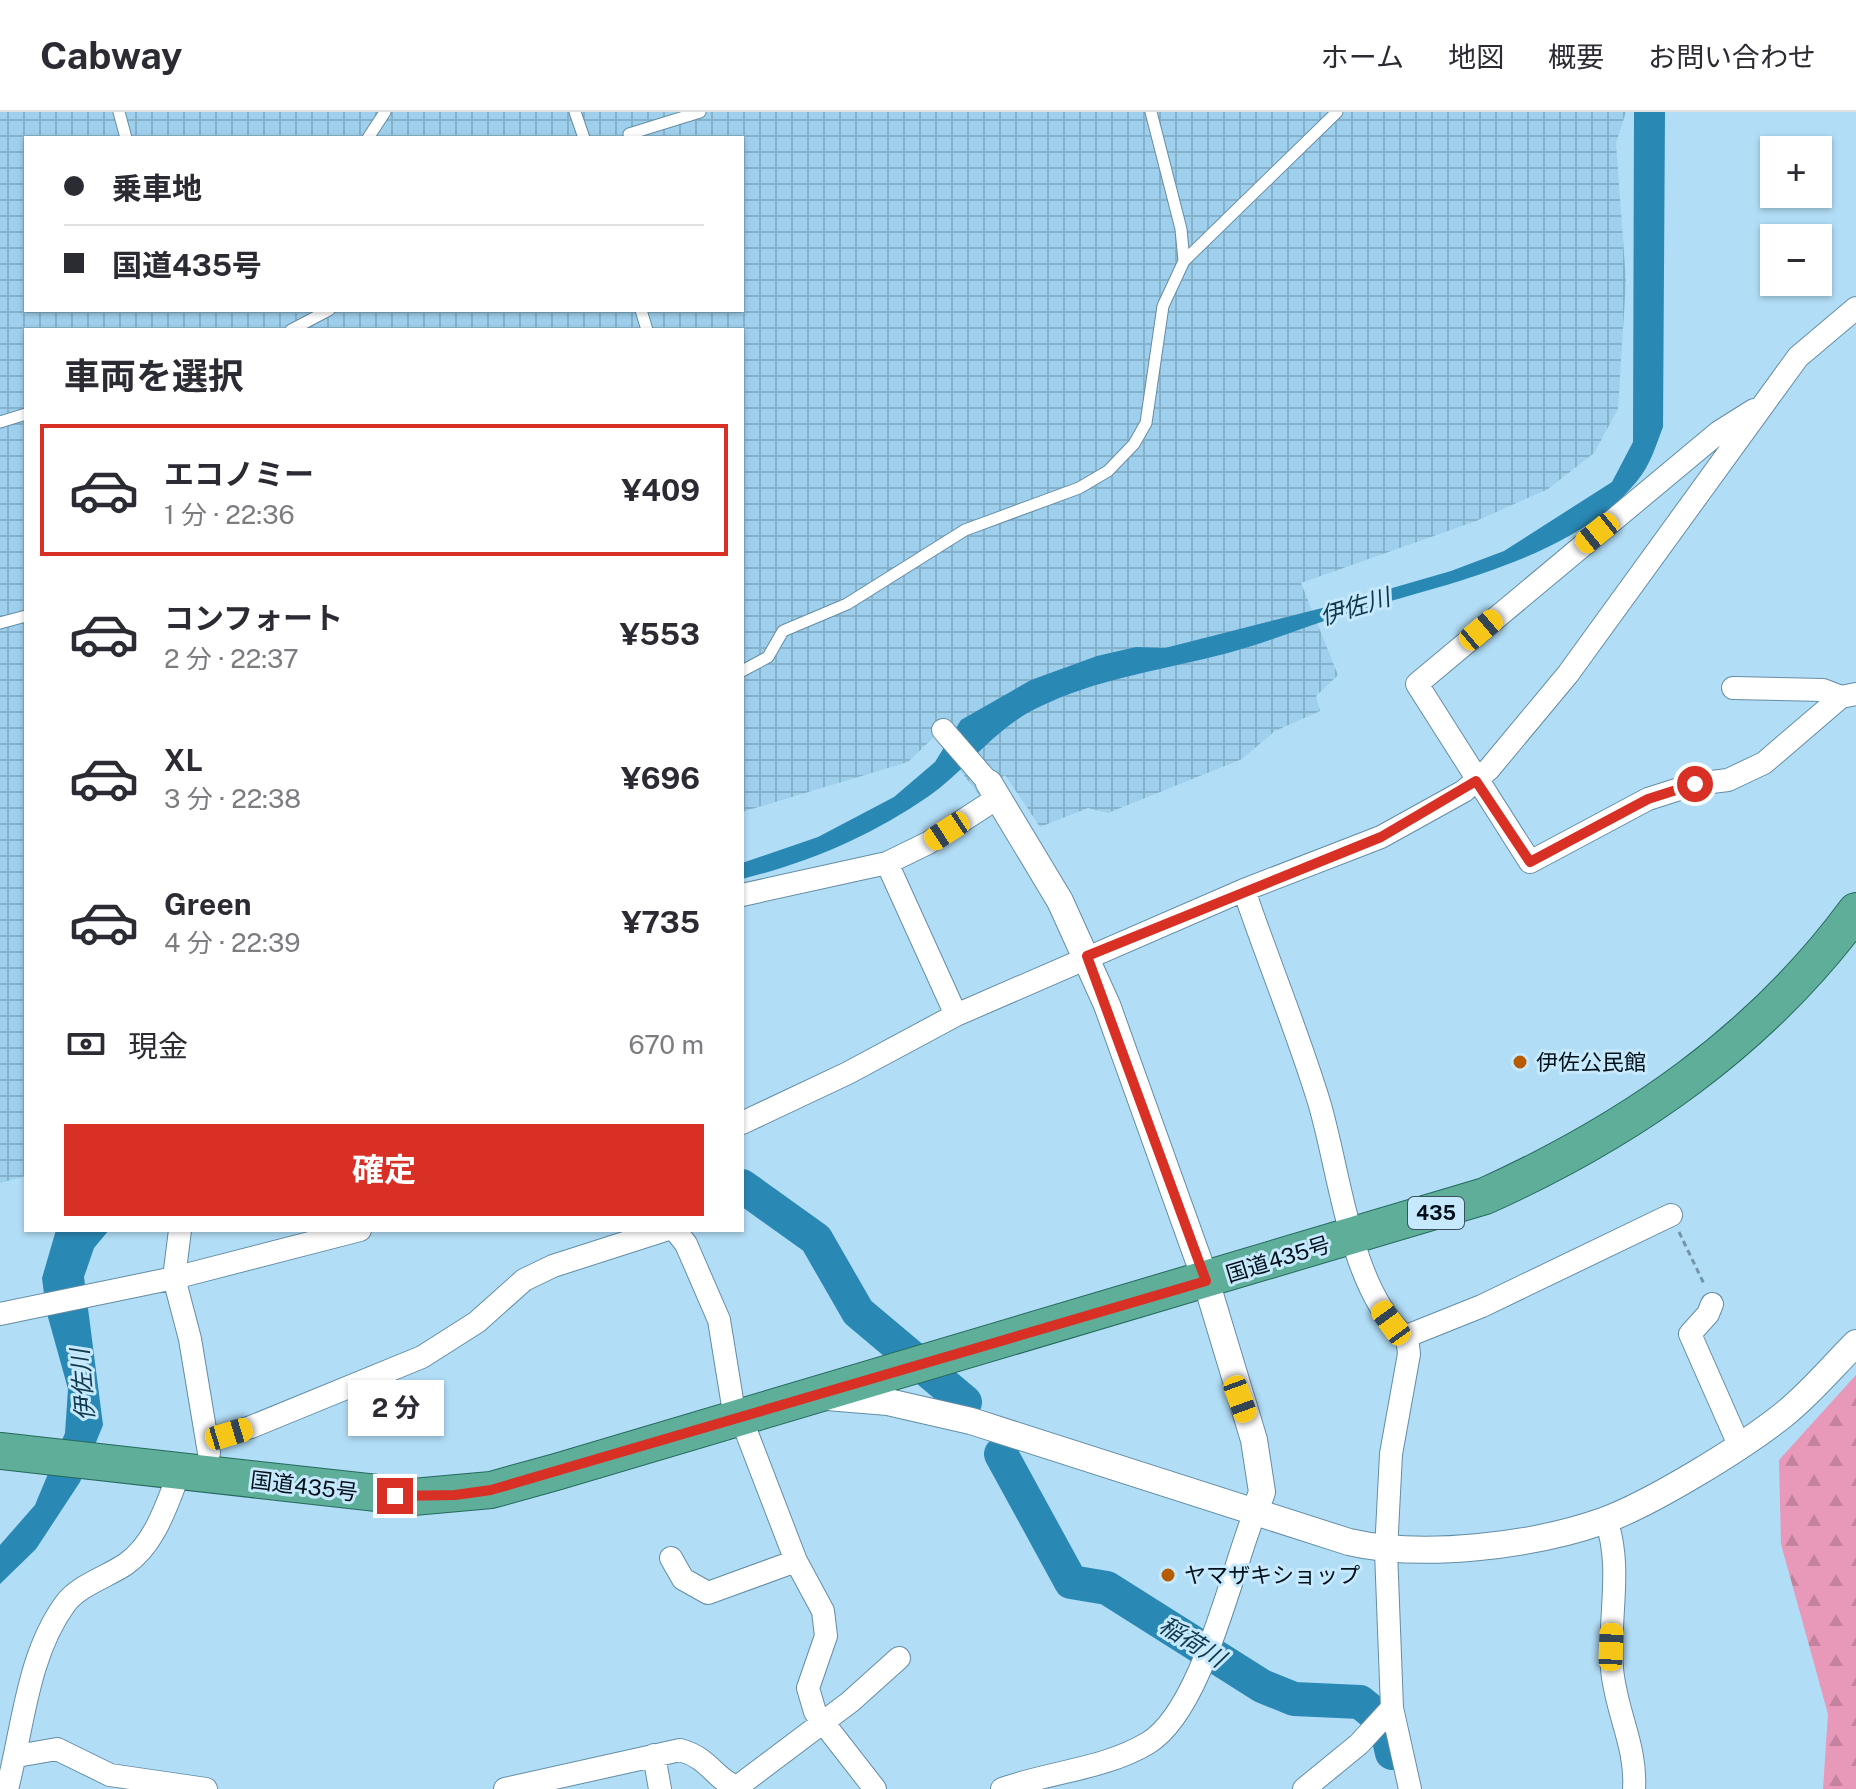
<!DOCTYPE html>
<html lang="ja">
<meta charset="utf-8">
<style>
body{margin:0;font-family:"Public Sans","Noto Sans JP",sans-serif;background:#f7f7f7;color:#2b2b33;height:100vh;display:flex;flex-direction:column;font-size:30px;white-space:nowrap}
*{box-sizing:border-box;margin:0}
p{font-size:26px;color:#7c7c81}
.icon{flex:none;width:44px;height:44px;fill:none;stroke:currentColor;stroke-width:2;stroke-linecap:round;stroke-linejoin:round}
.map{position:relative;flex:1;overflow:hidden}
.drawer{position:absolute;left:24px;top:216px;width:720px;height:904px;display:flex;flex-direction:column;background:#fff;border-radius:0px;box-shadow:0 2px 6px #0004}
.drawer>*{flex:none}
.top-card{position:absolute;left:24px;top:24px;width:720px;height:176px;border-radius:0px;box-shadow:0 2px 6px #0004;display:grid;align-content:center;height:176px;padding:0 40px;background:#fff}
.fabs{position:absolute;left:1760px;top:24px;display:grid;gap:16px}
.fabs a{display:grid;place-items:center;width:72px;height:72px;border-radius:0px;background:#fff;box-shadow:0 2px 6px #0004;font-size:40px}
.end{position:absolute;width:36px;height:36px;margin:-18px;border:10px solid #d93025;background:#fff;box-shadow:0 0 0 4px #fff}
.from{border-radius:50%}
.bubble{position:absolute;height:56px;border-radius:0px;background:#fff;box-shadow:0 2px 6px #0004;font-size:26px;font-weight:700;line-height:56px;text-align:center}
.car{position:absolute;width:24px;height:48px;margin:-24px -12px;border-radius:10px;box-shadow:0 0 6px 2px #0007;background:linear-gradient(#f5c518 24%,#345 0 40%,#f5c518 0 76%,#345 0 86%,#f5c518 0)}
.top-card b{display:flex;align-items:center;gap:28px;height:76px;font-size:30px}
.top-card b+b{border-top:2px solid #e1e1e2}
.top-card i{width:20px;height:20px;background:#2b2b33}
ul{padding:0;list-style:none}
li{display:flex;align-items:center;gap:24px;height:132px;margin:0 16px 12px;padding:0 24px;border:4px solid transparent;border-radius:0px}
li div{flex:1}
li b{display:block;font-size:30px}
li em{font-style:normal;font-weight:700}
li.active{border-color:#d93025}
li>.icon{width:72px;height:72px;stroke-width:1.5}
h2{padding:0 40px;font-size:36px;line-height:96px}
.pay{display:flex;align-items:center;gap:20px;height:88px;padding:0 40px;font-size:30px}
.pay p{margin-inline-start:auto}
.action{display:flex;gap:16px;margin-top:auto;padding:16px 40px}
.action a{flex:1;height:92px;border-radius:0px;background:#d93025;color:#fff;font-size:32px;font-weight:700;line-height:92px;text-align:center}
header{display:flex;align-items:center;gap:48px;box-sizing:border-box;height:112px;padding:0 40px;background:#fff;border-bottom:2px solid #e1e1e2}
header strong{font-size:38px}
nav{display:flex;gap:44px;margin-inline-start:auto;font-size:28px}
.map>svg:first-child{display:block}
</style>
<header>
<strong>Cabway</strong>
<nav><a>ホーム</a><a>地図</a><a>概要</a><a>お問い合わせ</a></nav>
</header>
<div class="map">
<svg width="1856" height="1677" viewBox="0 0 1856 1677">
<defs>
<pattern id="industrial-grid" width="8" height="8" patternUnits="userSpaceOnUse" patternTransform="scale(2)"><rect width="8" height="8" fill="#9ecfec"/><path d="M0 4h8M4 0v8" fill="none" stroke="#86b1ca"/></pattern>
<pattern id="forest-firs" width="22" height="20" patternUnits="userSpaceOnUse" patternTransform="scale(2)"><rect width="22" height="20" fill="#e898b9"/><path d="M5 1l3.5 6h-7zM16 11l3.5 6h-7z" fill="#c5829e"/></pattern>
</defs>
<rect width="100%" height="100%" fill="#b1ddf6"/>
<path fill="url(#industrial-grid)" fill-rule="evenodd" d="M0 0H1626L1616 31 1626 169 1618 297 1594 341 1548 377 1476 409 1301 471 1338 563 1316 584 1320 599 1275 619 1242 647 1108 701 1088 696 1040 715 1005 663 980 684 934 625 908 650 742 700V218H26V1064L0 1071ZM26 26H742V198H26Z"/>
<path fill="url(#forest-firs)" d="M1856 1263V1677H1823L1828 1602 1781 1432 1779 1348Z"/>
<path fill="#2a88b4" d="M1634 0H1665L1663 315C1656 333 1650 354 1637 369 1574 447 1441 473 1349 501 1309 513 1269 530 1228 541 1164 558 1097 566 1037 596 994 617 967 657 929 684 871 724 810 750 742 767V751L818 725 894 685 935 650 961 608 1031 568 1097 544 1136 535 1165 536 1330 494 1451 459 1504 439 1612 370 1633 330Z
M56 1118H109L94 1136 84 1165 103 1313 80 1370 36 1437 0 1472V1433L35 1393 65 1321 68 1277 46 1198 42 1166Z"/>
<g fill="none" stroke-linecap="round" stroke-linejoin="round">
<path stroke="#2a88b4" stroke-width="34" d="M742 1074 816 1127 858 1200 965 1290
M1001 1342 1071 1470 1107 1476 1262 1574 1294 1587 1360 1590 1376 1603 1388 1623 1392 1641"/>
<g stroke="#648da5" stroke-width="13">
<path id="service" d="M119 0 126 26
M575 0 584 26
M1151 0 1181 117 1184 149 1337 0
M629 22 700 0
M368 26 385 0
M641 198 647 218
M291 218 329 198
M0 310 26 302
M0 511 26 504
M742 559 768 545 783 519 847 492 965 418 1079 376 1108 359 1134 332 1146 311 1163 194 1184 149"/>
</g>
<g stroke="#648da5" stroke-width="24">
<path id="minor" d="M1754 298 1719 320 1417 572 1530 750 1648 687 1695 672 1728 668 1764 651 1841 585 1856 582
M1733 576 1823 578 1841 585
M943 618 989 671
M887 751 956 903
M1244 778C1268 849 1297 918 1319 990 1340 1060 1349 1171 1402 1222L1407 1224 1482 1194 1671 1103
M742 783 887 751 928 731 999 685
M742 1011 848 961 956 903 1244 778 1381 725 1464 679 1489 657 1568 562 1798 245 1856 196
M180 1118 174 1166 190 1227 209 1341
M675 1118 686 1132 719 1208 733 1294 741 1306 796 1449 823 1499 826 1524 808 1576 815 1600 875 1677
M1712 1192 1708 1202 1690 1222 1739 1333
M0 1202 174 1166 360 1118
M1407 1224 1409 1242 1391 1342 1386 1439 1392 1596 1410 1677
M208 1328 251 1315 422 1245 477 1210 524 1168 553 1154 665 1118
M1606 1408C1623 1455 1608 1507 1612 1556 1615 1598 1637 1634 1634 1677
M671 1446 683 1467 708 1481 796 1449
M654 1643 660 1677
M17 1644 57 1637 110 1663 206 1677
M7 1677C23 1617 27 1544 65 1492 79 1473 107 1465 126 1452 156 1431 167 1391 180 1359
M505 1677 680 1638C710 1646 715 1668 737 1675L850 1590 899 1546
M1002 1677C1049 1660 1105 1657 1148 1631 1202 1598 1231 1460 1255 1400
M1304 1677 1359 1632 1392 1596"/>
</g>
<g stroke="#648da5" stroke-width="28">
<path id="tertiary" d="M989 671 1060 789 1107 893 1206 1169 1254 1328 1262 1380 1255 1400
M827 1285 888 1290 971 1309 1349 1430C1422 1447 1532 1434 1603 1409 1652 1391 1740 1337 1782 1304 1809 1283 1832 1255 1856 1231"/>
</g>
<g stroke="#246a5d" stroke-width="38">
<path id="trunk" d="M0 1339 413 1385 491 1378 556 1360 1485 1084C1631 1018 1760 929 1856 799"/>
</g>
<path stroke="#7495a9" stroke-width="3" stroke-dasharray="6 4" stroke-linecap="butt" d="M1679 1120 1705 1174"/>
<use href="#service" stroke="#fff" stroke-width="11"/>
<use href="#minor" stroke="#fff" stroke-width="22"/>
<use href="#tertiary" stroke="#fff" stroke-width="26"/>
<use href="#trunk" stroke="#5fae9a" stroke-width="36"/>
</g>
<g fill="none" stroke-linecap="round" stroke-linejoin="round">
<path stroke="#d93025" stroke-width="10" d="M395 1384 455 1383 491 1378 1206 1169 1087 844 1381 725 1476 669 1530 750 1648 687 1695 672"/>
</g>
<g fill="#b75b00" stroke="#c6e9fd" stroke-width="3">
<circle cx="1520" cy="950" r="8"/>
<circle cx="1168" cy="1463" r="8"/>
</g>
<g text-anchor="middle" stroke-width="6" stroke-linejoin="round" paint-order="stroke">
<rect fill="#c6e9fd" stroke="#3d515d" stroke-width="2" x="1408" y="1085" width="56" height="32" rx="6"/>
<g font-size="20" font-weight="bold" fill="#021019">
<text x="1436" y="1108">435</text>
</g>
<g font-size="22" fill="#021019" stroke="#c6e9fd" text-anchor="start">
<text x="1536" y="958">伊佐公民館</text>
<text x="1184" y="1471">ヤマザキショップ</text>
</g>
<g font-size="22" fill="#021019" stroke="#c6e9fd">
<text transform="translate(1278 1147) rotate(-17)" y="8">国道435号</text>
<text transform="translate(304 1374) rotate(7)" y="8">国道435号</text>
</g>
<g font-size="24" font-style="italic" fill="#11394c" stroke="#c6e9fd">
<text transform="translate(1355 495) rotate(-17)" y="8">伊佐川</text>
<text transform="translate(83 1273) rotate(-95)" y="8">伊佐川</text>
<text transform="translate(1192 1530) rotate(32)" y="8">稲荷川</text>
</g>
</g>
</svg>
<div class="fabs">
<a>+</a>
<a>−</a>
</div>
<i class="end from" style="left:1695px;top:672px"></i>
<i class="end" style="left:395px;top:1384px"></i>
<div class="bubble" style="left:348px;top:1268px;width:96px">2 分</div>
<i class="car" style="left:1597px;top:421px;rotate:231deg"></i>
<i class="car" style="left:1481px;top:518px;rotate:50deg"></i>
<i class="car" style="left:947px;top:719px;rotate:237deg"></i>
<i class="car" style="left:1391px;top:1211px;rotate:324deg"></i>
<i class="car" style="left:1240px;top:1287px;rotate:160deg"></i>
<i class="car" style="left:229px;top:1322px;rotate:73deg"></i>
<i class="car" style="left:1611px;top:1535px;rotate:2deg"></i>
<div class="top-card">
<b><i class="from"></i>乗車地</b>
<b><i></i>国道435号</b>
</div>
<section class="drawer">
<h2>車両を選択</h2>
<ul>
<li class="active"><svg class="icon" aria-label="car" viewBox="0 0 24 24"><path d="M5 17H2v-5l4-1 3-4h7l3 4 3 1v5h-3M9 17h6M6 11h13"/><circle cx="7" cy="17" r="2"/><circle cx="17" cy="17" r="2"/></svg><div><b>エコノミー</b><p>1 分 · 22:36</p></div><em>¥409</em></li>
<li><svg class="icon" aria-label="car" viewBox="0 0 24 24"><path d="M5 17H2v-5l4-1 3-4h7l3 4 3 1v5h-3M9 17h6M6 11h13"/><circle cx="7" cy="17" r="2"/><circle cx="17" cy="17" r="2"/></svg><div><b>コンフォート</b><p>2 分 · 22:37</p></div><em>¥553</em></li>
<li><svg class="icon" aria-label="car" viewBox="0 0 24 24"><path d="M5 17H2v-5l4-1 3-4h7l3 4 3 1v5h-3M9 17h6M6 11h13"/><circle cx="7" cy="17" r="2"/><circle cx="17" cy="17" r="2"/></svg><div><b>XL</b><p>3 分 · 22:38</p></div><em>¥696</em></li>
<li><svg class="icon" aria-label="car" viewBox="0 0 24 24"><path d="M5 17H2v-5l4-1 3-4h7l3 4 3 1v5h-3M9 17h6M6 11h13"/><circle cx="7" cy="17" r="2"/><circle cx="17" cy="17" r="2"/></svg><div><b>Green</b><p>4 分 · 22:39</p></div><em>¥735</em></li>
</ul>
<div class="pay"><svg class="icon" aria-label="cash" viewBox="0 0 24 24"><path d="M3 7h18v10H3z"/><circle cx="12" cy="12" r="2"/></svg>現金<p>670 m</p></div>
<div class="action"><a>確定</a></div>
</section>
</div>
